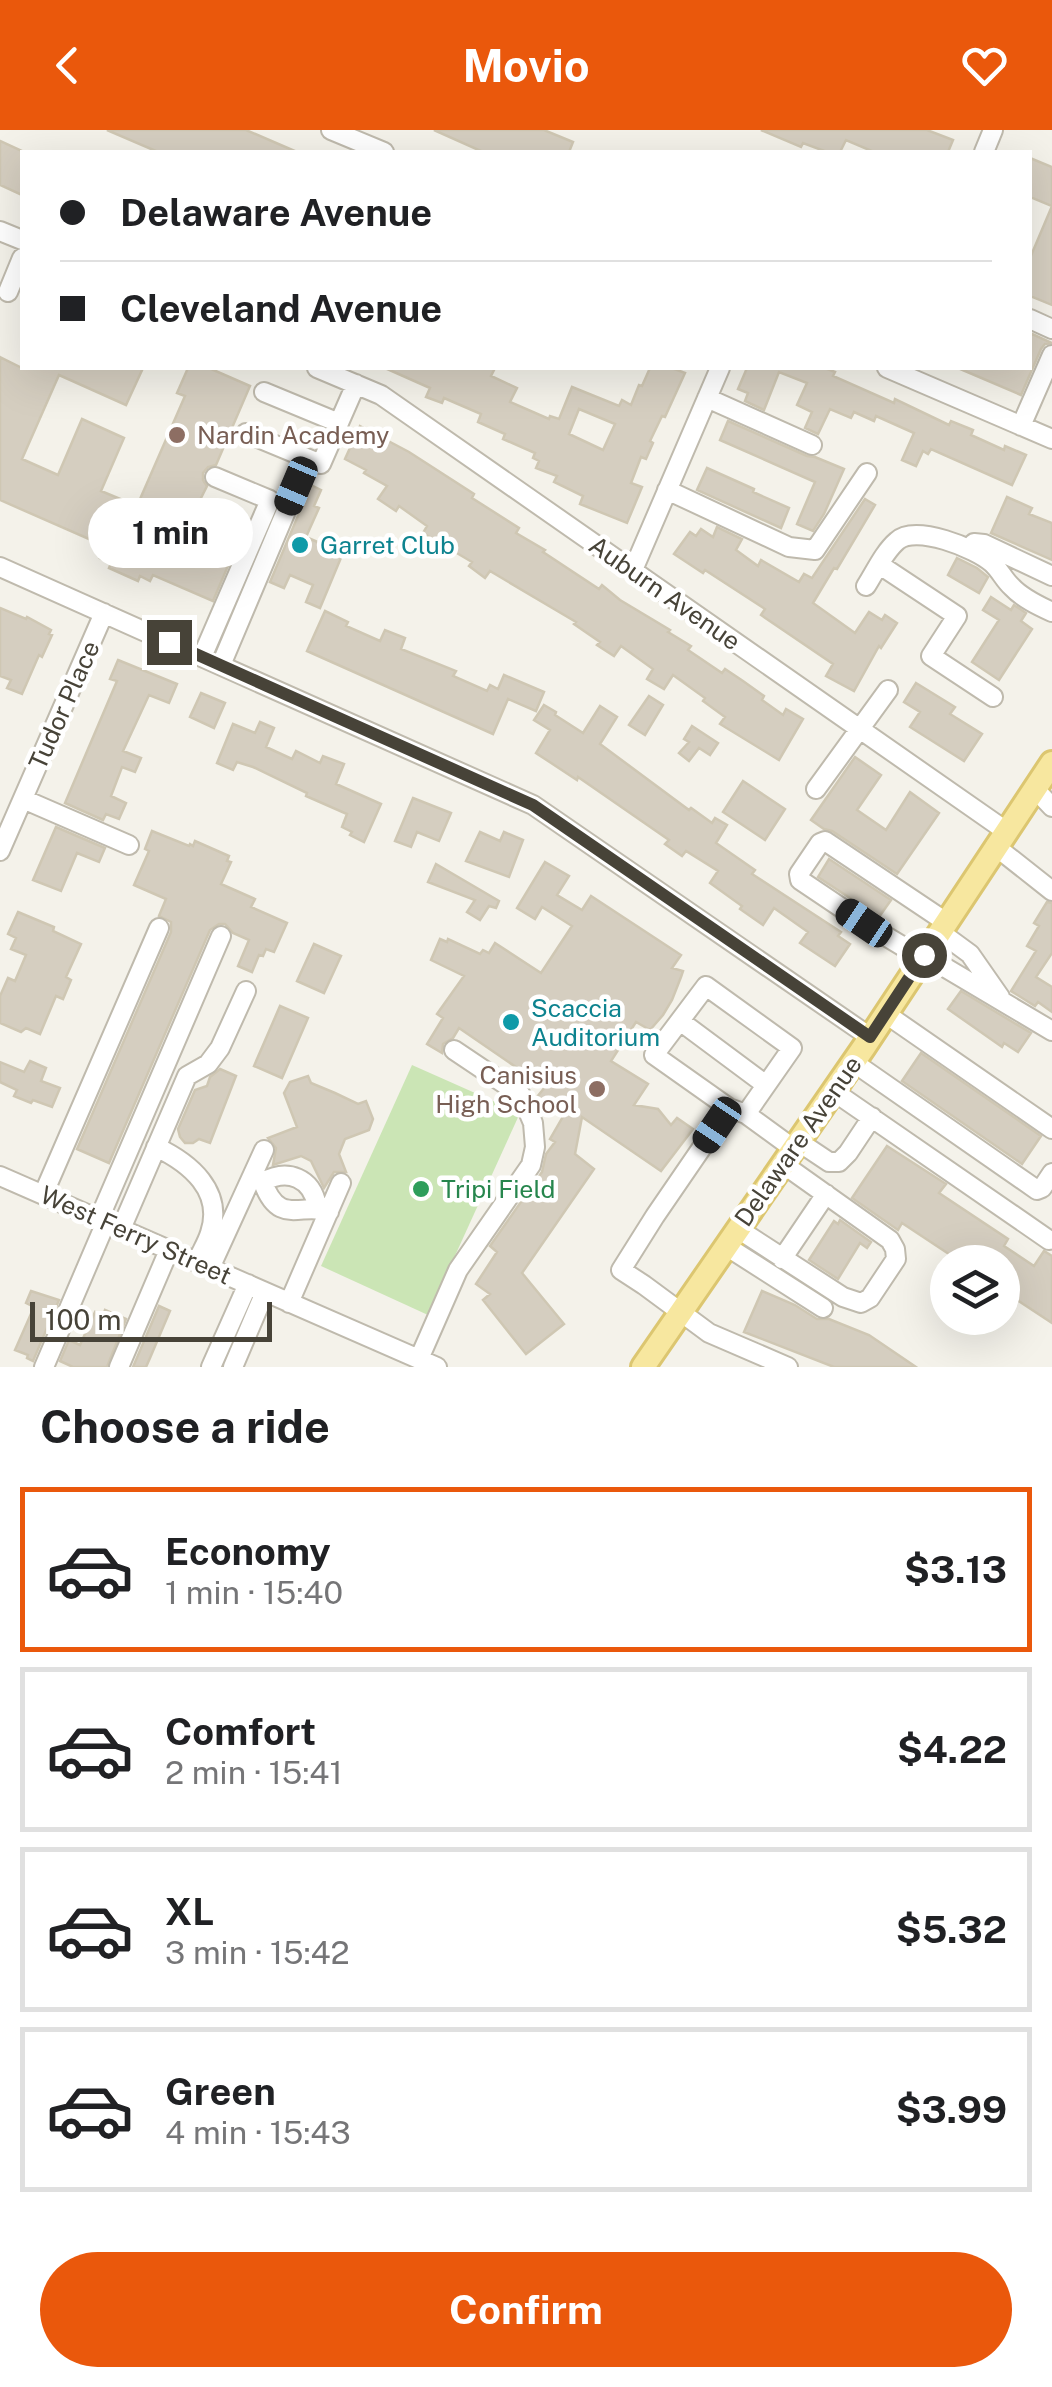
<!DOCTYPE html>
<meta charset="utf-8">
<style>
body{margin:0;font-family:"Public Sans",sans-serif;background:#f6f6f6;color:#202124;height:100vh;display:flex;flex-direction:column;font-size:38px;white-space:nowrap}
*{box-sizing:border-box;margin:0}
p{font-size:32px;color:#757577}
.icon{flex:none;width:55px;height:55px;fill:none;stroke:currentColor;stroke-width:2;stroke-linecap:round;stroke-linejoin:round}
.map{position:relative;height:1237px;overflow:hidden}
.drawer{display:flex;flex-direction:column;background:#fff;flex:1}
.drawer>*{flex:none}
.hud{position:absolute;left:20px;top:20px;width:1012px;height:220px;border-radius:0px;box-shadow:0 10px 40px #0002;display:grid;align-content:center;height:220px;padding:0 40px;background:#fff}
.tools{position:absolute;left:930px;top:1115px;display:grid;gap:20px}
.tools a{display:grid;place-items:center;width:90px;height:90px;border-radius:50%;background:#fff;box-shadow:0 10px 40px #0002;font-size:50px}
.scale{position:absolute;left:30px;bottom:25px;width:242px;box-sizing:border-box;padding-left:10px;border:5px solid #474338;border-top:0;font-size:28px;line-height:35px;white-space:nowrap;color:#474338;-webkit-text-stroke:8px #fff;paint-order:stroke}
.end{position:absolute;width:45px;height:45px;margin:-22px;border:12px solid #474338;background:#fff;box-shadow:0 0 0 5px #fff}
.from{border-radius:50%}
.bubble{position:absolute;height:70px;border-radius:35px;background:#fff;box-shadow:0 10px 40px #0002;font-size:32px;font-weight:700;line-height:70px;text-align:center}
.car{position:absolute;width:30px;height:60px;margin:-30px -15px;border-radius:12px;box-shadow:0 0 8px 2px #0007;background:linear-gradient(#222 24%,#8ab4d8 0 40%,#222 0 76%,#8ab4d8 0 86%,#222 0)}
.hud b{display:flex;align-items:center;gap:35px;height:95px;font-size:38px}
.hud b+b{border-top:2px solid #e0e0e0}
.hud i{width:25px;height:25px;background:#202124}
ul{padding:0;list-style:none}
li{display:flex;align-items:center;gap:30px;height:165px;margin:0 20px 15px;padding:0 20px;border:5px solid #e0e0e0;border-radius:0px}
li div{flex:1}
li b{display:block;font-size:38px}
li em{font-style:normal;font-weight:700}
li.current{border-color:#ea580c}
li>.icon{width:90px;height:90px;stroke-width:1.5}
h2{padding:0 40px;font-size:45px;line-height:120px}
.primary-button{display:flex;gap:20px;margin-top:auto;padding:20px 40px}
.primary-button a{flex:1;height:115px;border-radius:60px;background:#ea580c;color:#fff;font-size:40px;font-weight:700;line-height:115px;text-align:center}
header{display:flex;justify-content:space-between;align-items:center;height:130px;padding:0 40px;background:#ea580c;color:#fff;font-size:45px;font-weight:700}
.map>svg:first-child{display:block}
</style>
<header><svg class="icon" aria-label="back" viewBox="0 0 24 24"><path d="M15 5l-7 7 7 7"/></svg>Movio<svg class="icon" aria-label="heart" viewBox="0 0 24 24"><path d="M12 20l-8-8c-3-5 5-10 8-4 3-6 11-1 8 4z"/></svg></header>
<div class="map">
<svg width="1052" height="1237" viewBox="0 0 1052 1237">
<rect width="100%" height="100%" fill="#f4f2ea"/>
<path fill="#cbe5b5" d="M412 935 520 983 428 1185 321 1136Z"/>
<path fill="#d5cec0" stroke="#cfc7b3" stroke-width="2.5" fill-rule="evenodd" d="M107 0H246L297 22H158Z
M434 0H544L573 12 569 22H483Z
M761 0H927L953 10 948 22H874L846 10 840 22H827L803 13 801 17Z
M0 11 22 21V65L0 55Z
M1030 28 1052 37V175L1030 166V128L1052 76 1030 67Z
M1030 203 1052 213 1045 214 1041 219 1021 265 958 238H1030Z
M0 227 22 238H143L126 275 59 245 22 329 58 345 82 289 124 308 101 361 137 376 185 266 177 263 188 238H209L250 256 216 335 208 337 203 343V350L207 356 201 368 248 389 213 471 153 445 150 451 140 446 138 451 109 438 111 433 100 428 105 416 0 370Z
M385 238H495L491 246 517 258 510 272 549 289 550 286 559 289 572 257 619 276 622 270 631 275 639 255 642 256 650 238H672L685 243 665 287 662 286 650 311 653 313 646 329 641 327 631 353 642 357 627 393 580 374 583 366 554 352 557 346 536 338 539 331 533 328 535 323 503 309 505 304 478 292 481 284 444 268 442 273 426 267 430 258ZM579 279 615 294 603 320 569 304Z
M747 238H825L835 242 833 246 894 273 895 269 949 295 951 291 973 300 971 305 1004 320 1005 316 1026 325 1012 355 931 319 928 324 923 321 916 336 902 330 914 303 876 286 874 291 854 282 851 288 830 279 818 304 805 298 812 282 797 275 807 253 779 242 764 280 745 271 748 263 738 259Z
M728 291 807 326 815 327 844 339 824 384 813 401 797 394 815 352 720 310Z
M360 296 409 322 474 364 472 368 519 398 516 403 545 420 543 422 599 459 602 455 620 470 670 500 668 502 691 516 688 520 722 543 725 539 743 551 764 566 762 570 783 585 786 579 803 589 779 630 720 594 725 587 703 571 705 568 673 545 664 559 647 549 653 539 621 516 614 526 597 515 600 512 574 494 576 492 490 441 485 448 469 436 472 432 423 403 427 396 399 376 396 381 378 369 387 356 364 343 366 340 345 329Z
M707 338 754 359 753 362 789 378 781 398 697 360Z
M311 355 321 360 314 376 319 378 306 407 343 423 320 478 306 472 313 455 290 445 284 458 270 452Z
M1007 367 1032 378 1029 384 1052 393V430L991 403Z
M865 369 875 375 837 439 834 438 813 473 855 503 869 482 882 490 885 485 897 493 881 518 879 516 854 561 826 546 833 534 761 485 765 479 705 440 703 443 674 424 690 402 696 406 701 399 713 407 717 397 742 409 736 420 758 436 761 430 799 452 804 444 812 448Z
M957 428 977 438 988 447 979 463 948 445Z
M991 467 1011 480 1014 475 1026 483 1021 491 1032 499 999 550 972 532 999 490 983 480Z
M0 478 26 489 27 487 51 500 49 504 52 505 42 527 39 525 22 564 7 558 11 550 0 546Z
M325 481 348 492 346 496 380 511 385 500 405 508 401 519 456 541 453 546 487 561 490 555 498 559 504 545 544 562 536 581 508 569 493 604 307 521Z
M118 530 177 554 169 573 149 565 123 621 141 628 135 642 122 637 111 666 126 673 119 689 106 684 103 690 65 673 117 551 110 549Z
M916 553 955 577 950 584 982 604 964 631 910 597 920 582 904 572Z
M201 563 225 573 214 598 190 587Z
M649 566 663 575 645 605 629 595Z
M544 575 556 582 555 585 583 603 600 576 617 587 600 614 689 680 691 678 712 693 715 688 727 695 716 713 755 740 752 744 841 802 838 806 850 814 835 836 800 813 808 802 774 778 763 795 740 779 742 776 710 753 718 741 686 721 682 726 665 714 669 710 578 647 577 650 536 623 550 600 534 590Z
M260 592 274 598 266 617 292 629 296 621 320 633 323 626 344 634 336 654 381 674 364 712 350 705 352 702 342 697 347 684 306 666 307 663 253 637 237 632 233 640 217 633 233 594 255 603Z
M692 596 718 613 710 625 699 618 689 631 679 623 689 612 684 609Z
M855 627 881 645 857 680 886 700 910 662 939 683 897 744 832 701 824 699 811 690Z
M743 651 785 679 765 710 723 682Z
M413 668 451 683 439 711 417 702 411 717 395 711Z
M56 697 105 718 99 732 77 723 61 761 33 750Z
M152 701 189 716 190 714 193 716 195 711 229 726 227 731 231 732 221 754 255 769 251 777 287 793 274 822 266 819 263 826 259 825 252 842 238 836 249 810 233 803 225 794H219L210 800 109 1033 77 1019 171 802V792L159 786 166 769 134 755 149 721 145 719Z
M480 702 500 711 504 702 523 710 509 747 466 731Z
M829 729 891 770 879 787 818 747Z
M545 732 569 746 557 765 582 780 591 766 681 825 672 838 683 841 681 847 672 870 663 885 650 900 636 892 611 931 648 954 634 975 658 979 671 995 677 988 693 999 661 1041 582 987 575 1024 594 1039 522 1143 564 1194 526 1224 483 1170 490 1164 476 1154 497 1122 490 1116 542 1042 546 1024 555 1012 550 1009 564 985 537 967 545 957 459 898 453 908 443 914 442 923 427 914 443 888 437 884 464 846 431 830 440 809 447 812 448 809 480 824 483 820 489 823 495 813 541 843 572 796 542 777 535 789 517 778Z
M436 734 499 771 496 778 489 776 480 790 467 782 475 770 428 752Z
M1047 772 1052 773V823L1036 847 1052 857V882L1038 872 1035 876 1011 861 1036 821 1027 816 1039 796 1034 793Z
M18 782 54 797 53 801 81 814 66 847 71 850 63 869 56 866 40 904 26 898 21 902 0 893V866L8 848 15 851 26 825 11 819 16 808 8 804Z
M314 814 341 826 324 863 297 851Z
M961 861 1031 903 1018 922 1004 913 1002 917 948 879Z
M280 876 308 888 282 948 254 936Z
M921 923 1041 1006 1022 1034 902 951Z
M30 931 46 938 41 951 60 958 52 977 33 970 31 973 14 966 17 960 0 952V932L24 942Z
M220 939 236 946 210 1013 199 1009 193 1013H185L180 1007 178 999 195 960 207 956 210 947Z
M308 946 311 953 335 963 358 974 366 971 373 989 369 1000 345 1009 339 1024 346 1042H334L324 1058 311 1031 301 1026 273 1035 276 1018 268 1008 297 997 284 963 290 952Z
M887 1016 946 1054 939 1063 1008 1109 1004 1116 1034 1136 1044 1121 1052 1126V1193L1002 1160V1132H961L902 1093 898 1100 852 1068Z
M840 1090 871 1112 867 1118 860 1113 838 1149 809 1130 834 1091 838 1094Z
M31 1161 59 1170 33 1231 27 1228 28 1225 15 1220 34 1177 26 1173Z
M762 1161 795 1175 817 1189H829L869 1205 916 1237H834L744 1202Z
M159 1176 170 1181 150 1228 146 1237H133Z
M105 1180 126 1189 107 1237H73L60 1231 69 1210 80 1215 95 1182 103 1186Z"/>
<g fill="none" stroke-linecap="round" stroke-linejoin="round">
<g stroke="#bfbaad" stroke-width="22">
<path id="minor" d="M331 0 384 22
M984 22 993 0
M0 101 22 110
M8 162 22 128
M1030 189 1052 199
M317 238 381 265 1006 701
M887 238 1052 309
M264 262 339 293
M707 268 812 315
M1021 296 1052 225
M246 303 321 334 356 254
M667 360 789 417 815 420 867 343
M969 418 974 413 984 414 1052 446
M880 435 957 486 931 526 993 567
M0 437 533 675 870 907
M633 440 720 238
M866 456C875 442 884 422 897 411 915 394 975 418 992 433 1000 440 1004 450 1012 457 1022 468 1039 476 1052 482
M202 527 270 370 215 347
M221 535 308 329
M816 659 888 560
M1035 659 1052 677
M23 669 129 715
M995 716 1052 761
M0 721 104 483
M940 802 970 824 1000 867
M924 825 1052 901
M922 828 864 793 800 750 799 744 820 713 825 711 946 792
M886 884 1052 999
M680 891 766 955
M853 932 1037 1060 1042 1058 1052 1043
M833 961 1049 1110
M729 978 655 1086 621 1140 644 1155 709 1203 788 1237
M746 984 792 918 706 856 654 925 729 978 746 984 794 1019
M799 1012 829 1032H839L848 1023 872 987
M156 1017C190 1033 224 1061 210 1103 207 1113 201 1122 197 1132
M0 1046 437 1237
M252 1047 263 1052C279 1098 303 1071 329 1082
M263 1052C288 1038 312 1048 317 1076
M43 1065 159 798
M99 1089 221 806
M121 1099 187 946 208 934 220 918 246 861
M738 1099 843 1167 861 1173 870 1168 896 1129 895 1119 890 1110 783 1034
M726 1116 823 1178
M782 1129 826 1064
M210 1138 264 1020
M289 1173 341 1053
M419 1229 458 1140 531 1035 535 1017 533 993 521 965 454 920
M44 1237 106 1092
M119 1237 169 1120
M211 1237 248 1154
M233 1237 265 1162"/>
</g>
<g stroke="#dcc670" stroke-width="28">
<path id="major" d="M643 1237 864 917 1052 633"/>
</g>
<use href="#minor" stroke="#fff" stroke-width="18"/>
<use href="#major" stroke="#f7e79f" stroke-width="22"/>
</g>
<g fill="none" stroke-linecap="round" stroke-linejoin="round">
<path stroke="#474338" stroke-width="12" d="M169 512 533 675 870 907 924 825"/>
</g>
<g fill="#8d6e63" stroke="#fff" stroke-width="4">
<circle cx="177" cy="305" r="10"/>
<circle cx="597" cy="959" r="10"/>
</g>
<g fill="#0f9aa8" stroke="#fff" stroke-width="4">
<circle cx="300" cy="415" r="10"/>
<circle cx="511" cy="892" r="10"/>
</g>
<circle fill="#2e9e5b" stroke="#fff" stroke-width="4" cx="421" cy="1059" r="10"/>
<g text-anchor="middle" stroke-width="9" stroke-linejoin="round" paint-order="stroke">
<g font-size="25" fill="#785e54" stroke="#fff" text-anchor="start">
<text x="197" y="314">Nardin Academy</text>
<text x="577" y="954" text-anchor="end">Canisius<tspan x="577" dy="29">High School</tspan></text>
</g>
<g font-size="25" fill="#0d838f" stroke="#fff" text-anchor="start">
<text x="320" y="424">Garret Club</text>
<text x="531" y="887">Scaccia<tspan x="531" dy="29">Auditorium</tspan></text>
</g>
<g font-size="25" fill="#474338" stroke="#fff">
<text transform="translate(665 463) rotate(35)" y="9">Auburn Avenue</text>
<text transform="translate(64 575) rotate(-66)" y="9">Tudor Place</text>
<text transform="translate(798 1011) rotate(-55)" y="9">Delaware Avenue</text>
<text transform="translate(136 1105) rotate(24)" y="9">West Ferry Street</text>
</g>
<g font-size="25" fill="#27864d" stroke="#fff" text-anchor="start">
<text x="441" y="1068">Tripi Field</text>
</g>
</g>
</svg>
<div class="tools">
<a><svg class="icon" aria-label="layers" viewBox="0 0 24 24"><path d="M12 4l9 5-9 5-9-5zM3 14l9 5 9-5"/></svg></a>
</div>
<div class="scale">100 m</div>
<i class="end from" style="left:924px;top:825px"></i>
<i class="end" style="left:169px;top:512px"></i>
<div class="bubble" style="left:88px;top:368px;width:165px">1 min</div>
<i class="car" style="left:296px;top:356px;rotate:203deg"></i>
<i class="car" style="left:864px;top:793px;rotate:304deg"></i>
<i class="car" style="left:717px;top:995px;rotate:214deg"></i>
<div class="hud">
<b><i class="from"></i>Delaware Avenue</b>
<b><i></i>Cleveland Avenue</b>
</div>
</div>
<section class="drawer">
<h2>Choose a ride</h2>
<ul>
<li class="current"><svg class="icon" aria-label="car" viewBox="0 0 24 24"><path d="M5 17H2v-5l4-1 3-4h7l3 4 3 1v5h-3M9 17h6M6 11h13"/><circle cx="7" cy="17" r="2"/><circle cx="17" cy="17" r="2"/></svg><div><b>Economy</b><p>1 min · 15:40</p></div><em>$3.13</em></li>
<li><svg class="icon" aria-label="car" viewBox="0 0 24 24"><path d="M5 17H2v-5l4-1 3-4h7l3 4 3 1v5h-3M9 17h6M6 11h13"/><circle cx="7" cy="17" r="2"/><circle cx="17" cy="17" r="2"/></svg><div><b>Comfort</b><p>2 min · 15:41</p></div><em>$4.22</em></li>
<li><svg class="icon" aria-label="car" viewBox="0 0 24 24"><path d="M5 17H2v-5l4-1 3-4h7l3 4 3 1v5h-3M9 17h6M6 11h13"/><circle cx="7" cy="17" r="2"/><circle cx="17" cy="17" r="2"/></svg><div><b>XL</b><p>3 min · 15:42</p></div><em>$5.32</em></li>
<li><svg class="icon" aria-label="car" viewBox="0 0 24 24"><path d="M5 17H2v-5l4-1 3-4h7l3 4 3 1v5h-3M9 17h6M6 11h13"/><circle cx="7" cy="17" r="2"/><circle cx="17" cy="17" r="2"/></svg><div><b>Green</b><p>4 min · 15:43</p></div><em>$3.99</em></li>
</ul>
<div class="primary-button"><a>Confirm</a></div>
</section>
